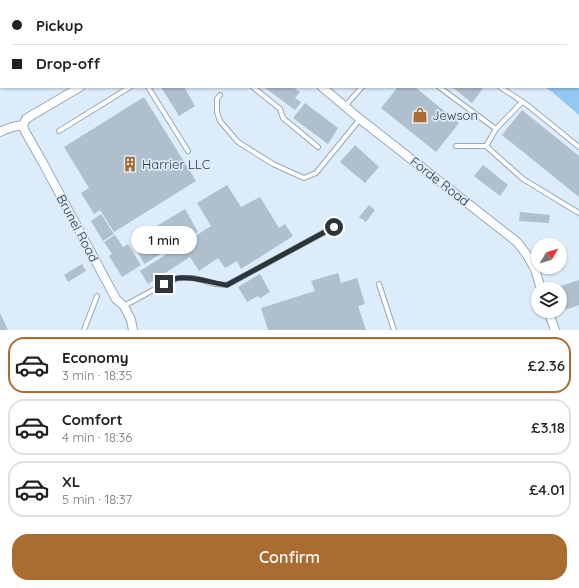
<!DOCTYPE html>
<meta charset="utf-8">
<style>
body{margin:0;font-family:Quicksand,sans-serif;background:#f2f2f2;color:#202124;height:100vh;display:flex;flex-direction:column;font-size:15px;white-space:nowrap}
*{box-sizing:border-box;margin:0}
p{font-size:13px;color:#757577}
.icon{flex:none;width:22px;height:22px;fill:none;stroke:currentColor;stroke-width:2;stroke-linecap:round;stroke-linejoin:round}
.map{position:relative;height:330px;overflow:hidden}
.panel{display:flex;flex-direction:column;background:#fff;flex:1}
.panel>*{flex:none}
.hud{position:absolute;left:0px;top:0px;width:579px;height:88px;box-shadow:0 1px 3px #0004;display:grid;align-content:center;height:88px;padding:0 12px;background:#fff}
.needle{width:26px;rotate:52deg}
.controls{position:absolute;left:531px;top:238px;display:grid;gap:8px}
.controls a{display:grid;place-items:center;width:36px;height:36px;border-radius:50%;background:#fff;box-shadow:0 1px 3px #0004;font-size:20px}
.end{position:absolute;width:18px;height:18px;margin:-9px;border:5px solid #2e353a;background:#fff;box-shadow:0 0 0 2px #fff}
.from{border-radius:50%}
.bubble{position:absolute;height:28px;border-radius:14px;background:#fff;box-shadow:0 1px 3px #0004;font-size:13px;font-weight:600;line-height:28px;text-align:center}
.hud b{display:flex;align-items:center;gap:14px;height:38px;font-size:15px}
.hud b+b{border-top:1px solid #e0e0e0}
.hud i{width:10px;height:10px;background:#202124}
ul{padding:7px 0 0;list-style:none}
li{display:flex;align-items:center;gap:12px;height:56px;margin:0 8px 6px;padding:0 4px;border:2px solid #e0e0e0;border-radius:16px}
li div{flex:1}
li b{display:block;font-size:15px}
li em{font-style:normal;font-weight:600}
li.current{border-color:#aa6d31}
li>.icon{width:36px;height:36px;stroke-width:1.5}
.cta{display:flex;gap:8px;margin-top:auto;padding:8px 12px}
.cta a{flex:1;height:46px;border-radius:16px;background:#aa6d31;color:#fff;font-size:16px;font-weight:600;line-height:46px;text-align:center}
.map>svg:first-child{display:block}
</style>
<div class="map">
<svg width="579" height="330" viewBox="0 0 579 330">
<rect width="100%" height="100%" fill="#dcecfa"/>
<path fill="#94c8f1" d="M578 63H579V115L551 91 544 87H578Z"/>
<path fill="#afbfcc" d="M161 87H184L195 106 179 116Z
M264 87H293L300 92 295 98 301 102 295 110Z
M398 87H415L459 123 436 152 381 108Z
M452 87H484L472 103Z
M144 97 196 181 114 232 100 210 94 214 81 193 89 188 64 147Z
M305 103 338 128 328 144 293 118Z
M522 110 579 156V197L502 135Z
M355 145 379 167 365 183 340 162Z
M483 165 508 185 500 196 474 176Z
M227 185 241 207 260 197 279 228 285 224 293 236 241 269 237 261 225 268 218 258 199 271 190 257 148 284 140 271 211 226 197 203Z
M369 205 375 210 366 222 359 217Z
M185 209 198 232 144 264 132 241Z
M520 212 550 215 549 223 519 221Z
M101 214 114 234 103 241 91 221Z
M115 235 123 247 128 244 141 265 122 277 109 256 112 254 104 242Z
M82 264 86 271 68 282 64 275Z
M338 273 341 283 357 278 365 304 358 306 366 330H268L261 308 315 291 311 281Z
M260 274 270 292 260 298 258 296 247 302 238 287Z
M579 280V305L565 310 560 293V289H559L558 287Z
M0 313 8 330H0Z"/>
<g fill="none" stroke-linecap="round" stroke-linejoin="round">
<g stroke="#97a7b4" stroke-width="6">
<path id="lane" d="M228 1 229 0
M334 1 335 0
M148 87 188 151
M253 87 280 109 283 118 318 147
M439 87 496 129 486 146
M500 87 526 104 579 147
M220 95 217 99V112L220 121 238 142 273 164 304 178 316 173 360 119
M345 106 362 87
M496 129 522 102
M59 131 130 87
M456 146H486L523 179 579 213
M379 284 394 330
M124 306 164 284 178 278H194L216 284 227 285 334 227
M84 330 97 296"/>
</g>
<g stroke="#97a7b4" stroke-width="10">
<path id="street" d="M175 0 176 1
M37 1 38 0
M0 35 1 34
M322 87 360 119 517 242 527 255 535 269 541 289
M23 125 24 129 26 133 43 163 116 299 124 306 131 320 133 330
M23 125 26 119 34 114 80 87
M0 132C7 128 15 126 23 125
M548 311 555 330"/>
</g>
<use href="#lane" stroke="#fff" stroke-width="4"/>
<use href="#street" stroke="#fff" stroke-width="8"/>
</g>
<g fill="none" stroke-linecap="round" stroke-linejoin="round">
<path stroke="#2e353a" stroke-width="5" d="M164 284C169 282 174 278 179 278 195 276 211 283 227 285L334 227"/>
</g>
<defs>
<g id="shop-bare" transform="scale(1.2)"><path d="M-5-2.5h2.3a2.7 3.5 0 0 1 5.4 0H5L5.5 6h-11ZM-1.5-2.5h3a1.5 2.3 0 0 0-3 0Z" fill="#aa6d31" stroke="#dcecfa" stroke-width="2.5" paint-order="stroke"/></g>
<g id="building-bare" transform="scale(1.2)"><path d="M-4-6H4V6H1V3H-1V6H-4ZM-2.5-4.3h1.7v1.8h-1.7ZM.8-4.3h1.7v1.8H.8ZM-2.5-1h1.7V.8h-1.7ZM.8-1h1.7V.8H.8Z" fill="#aa6d31" stroke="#dcecfa" stroke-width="2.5" paint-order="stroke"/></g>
</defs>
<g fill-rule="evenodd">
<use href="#shop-bare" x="420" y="115"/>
<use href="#building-bare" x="130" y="164"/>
</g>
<g text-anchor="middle" stroke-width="3.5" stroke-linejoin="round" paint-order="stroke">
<g font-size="13" fill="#2e353a" stroke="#dcecfa" text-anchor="start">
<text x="432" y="120">Jewson</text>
<text x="142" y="169">Harrier LLC</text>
</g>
<g font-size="13" fill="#2e353a" stroke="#dcecfa">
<text transform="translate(440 181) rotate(38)" y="5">Forde Road</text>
<text transform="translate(78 228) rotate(62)" y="5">Brunel Road</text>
</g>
</g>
</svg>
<div class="controls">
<a><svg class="needle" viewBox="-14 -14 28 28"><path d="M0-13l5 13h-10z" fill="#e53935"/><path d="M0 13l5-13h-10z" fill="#757577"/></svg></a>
<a><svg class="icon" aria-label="layers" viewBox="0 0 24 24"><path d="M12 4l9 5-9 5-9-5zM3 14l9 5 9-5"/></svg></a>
</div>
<i class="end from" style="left:334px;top:227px"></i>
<i class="end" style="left:164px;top:284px"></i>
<div class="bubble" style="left:131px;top:226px;width:66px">1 min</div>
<div class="hud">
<b><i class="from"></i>Pickup</b>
<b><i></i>Drop-off</b>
</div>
</div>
<section class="panel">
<ul>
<li class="current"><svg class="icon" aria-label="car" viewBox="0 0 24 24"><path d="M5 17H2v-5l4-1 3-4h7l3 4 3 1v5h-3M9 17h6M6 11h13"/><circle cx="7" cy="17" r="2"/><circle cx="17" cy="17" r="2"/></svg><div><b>Economy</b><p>3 min · 18:35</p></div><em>£2.36</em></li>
<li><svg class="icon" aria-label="car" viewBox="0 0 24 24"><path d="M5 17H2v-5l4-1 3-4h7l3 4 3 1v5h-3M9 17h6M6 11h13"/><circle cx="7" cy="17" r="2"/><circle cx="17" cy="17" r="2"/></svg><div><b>Comfort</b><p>4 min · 18:36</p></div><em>£3.18</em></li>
<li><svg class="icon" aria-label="car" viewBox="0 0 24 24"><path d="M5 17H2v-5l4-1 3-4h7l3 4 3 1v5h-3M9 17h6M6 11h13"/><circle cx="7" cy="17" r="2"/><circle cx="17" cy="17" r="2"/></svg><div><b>XL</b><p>5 min · 18:37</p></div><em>£4.01</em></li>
</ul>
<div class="cta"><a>Confirm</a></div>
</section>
